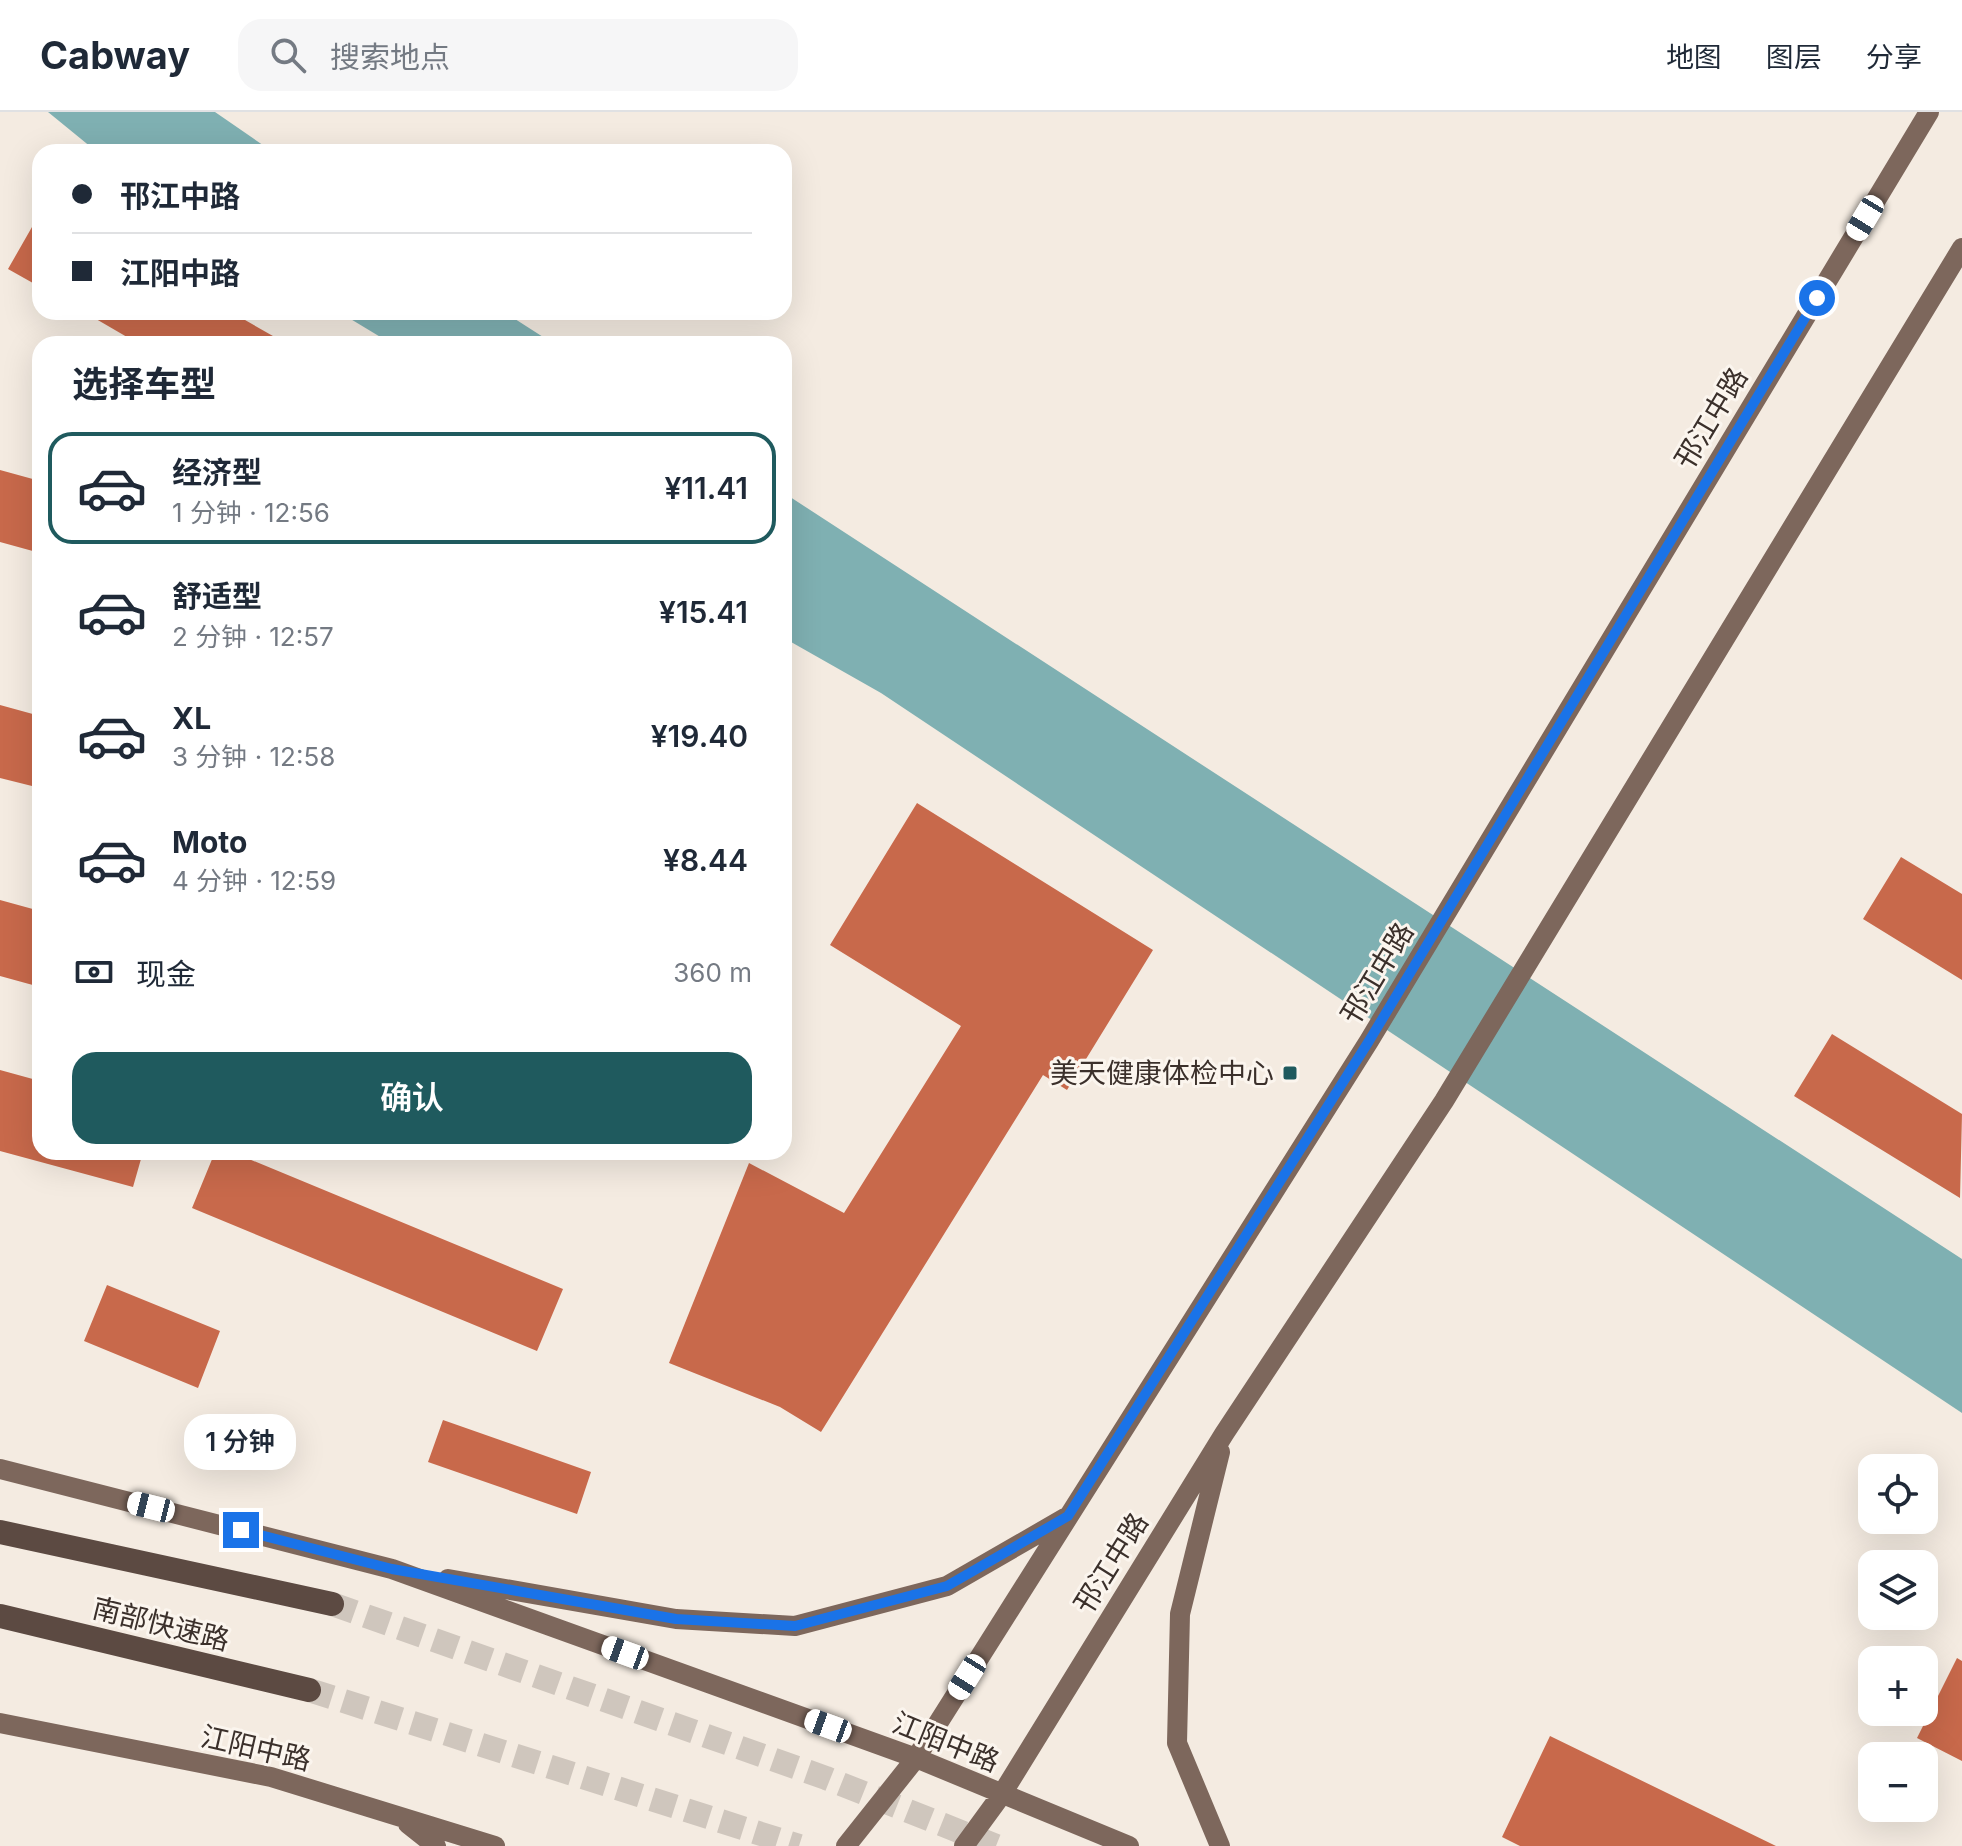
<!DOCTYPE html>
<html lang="zh">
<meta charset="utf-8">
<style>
body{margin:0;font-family:Inter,"Noto Sans SC",sans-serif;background:#f6f6f7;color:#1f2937;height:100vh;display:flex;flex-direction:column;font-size:30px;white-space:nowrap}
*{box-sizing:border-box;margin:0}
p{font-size:26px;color:#747a83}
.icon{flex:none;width:44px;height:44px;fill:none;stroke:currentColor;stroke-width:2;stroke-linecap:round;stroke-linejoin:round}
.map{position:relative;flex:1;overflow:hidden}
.details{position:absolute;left:32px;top:224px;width:760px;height:824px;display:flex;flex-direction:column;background:#fff;border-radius:24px;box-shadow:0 8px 32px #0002}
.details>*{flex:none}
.hud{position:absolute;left:32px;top:32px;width:760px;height:176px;border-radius:24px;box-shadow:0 8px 32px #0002;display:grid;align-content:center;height:176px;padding:0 40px;background:#fff}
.buttons{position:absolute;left:1858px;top:1342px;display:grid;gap:16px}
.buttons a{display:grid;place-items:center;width:80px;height:80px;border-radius:16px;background:#fff;box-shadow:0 8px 32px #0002;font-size:40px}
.end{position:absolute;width:36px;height:36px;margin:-18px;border:10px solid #1a73e8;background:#fff;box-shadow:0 0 0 4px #fff}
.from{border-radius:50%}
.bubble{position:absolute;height:56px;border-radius:24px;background:#fff;box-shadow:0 8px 32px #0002;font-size:26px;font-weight:600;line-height:56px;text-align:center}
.car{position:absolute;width:24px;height:48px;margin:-24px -12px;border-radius:10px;box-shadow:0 0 6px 2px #0007;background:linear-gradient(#fff 24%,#345 0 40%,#fff 0 76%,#345 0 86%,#fff 0)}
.hud b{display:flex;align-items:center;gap:28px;height:76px;font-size:30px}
.hud b+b{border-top:2px solid #e0e1e3}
.hud i{width:20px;height:20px;background:#1f2937}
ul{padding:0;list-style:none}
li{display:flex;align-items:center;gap:24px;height:112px;margin:0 16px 12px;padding:0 24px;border:4px solid transparent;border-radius:24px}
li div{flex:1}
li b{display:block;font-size:30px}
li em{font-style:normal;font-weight:600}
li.current{border-color:#1f5a5e}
li>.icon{width:72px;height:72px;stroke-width:1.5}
h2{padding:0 40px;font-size:36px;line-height:96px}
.pay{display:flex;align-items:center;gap:20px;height:88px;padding:0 40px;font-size:30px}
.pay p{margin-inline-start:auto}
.action{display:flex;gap:16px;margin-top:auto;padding:16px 40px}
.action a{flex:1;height:92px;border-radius:24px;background:#1f5a5e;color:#fff;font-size:32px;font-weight:600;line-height:92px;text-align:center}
header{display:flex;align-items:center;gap:48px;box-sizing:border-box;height:112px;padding:0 40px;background:#fff;border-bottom:2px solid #e0e1e3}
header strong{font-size:38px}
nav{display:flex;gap:44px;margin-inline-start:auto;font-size:28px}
.search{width:560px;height:72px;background:#f6f6f7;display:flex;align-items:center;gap:20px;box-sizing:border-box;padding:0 28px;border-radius:24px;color:#747a83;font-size:30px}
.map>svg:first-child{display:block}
</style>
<header>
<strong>Cabway</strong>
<div class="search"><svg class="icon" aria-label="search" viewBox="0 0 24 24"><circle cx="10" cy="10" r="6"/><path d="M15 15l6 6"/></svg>搜索地点</div>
<nav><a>地图</a><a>图层</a><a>分享</a></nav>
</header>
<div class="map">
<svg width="1962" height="1734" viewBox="0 0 1962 1734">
<rect width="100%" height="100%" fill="#f4ebe1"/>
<path fill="#7fb0b2" d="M48 0H215L273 40H97Z
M339 200H504L554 232H392Z
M784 381 1962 1147V1301L881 581 784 526Z"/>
<path fill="#c8694b" d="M40 101V175L8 157Z
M84 200H231L287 232H139Z
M0 358 40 369V441L0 430Z
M0 593 40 604V676L0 666Z
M917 691 1153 838 1067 978 1043 963 821 1320 780 1295 669 1251 749 1051 844 1101 961 914 830 833Z
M1901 745 1962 782V868L1863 807Z
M0 788 40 799V875L0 864Z
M1832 922 1962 1002 1960 1086 1794 984Z
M0 958 40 969V1040H143L133 1075 0 1039Z
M215 1040H232L563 1177 537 1239 192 1096Z
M480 1040H501L498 1048Z
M107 1173 220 1219 198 1276 84 1229Z
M443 1308 591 1360 577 1402 428 1350Z
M1957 1546 1962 1549V1649L1917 1626Z
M1550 1624 1776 1734H1520L1502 1725Z"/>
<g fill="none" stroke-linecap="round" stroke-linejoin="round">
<path stroke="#cfc6bd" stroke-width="24" stroke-dasharray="24 12" stroke-linecap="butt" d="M332 1492 826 1666 996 1734
M309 1578 799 1734"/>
<path stroke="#7d675c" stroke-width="20" d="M1220 1340 1180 1502 1177 1631 1220 1734
M0 1357 392 1457 916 1646 1129 1734
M448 1467 676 1507 795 1514 947 1474 1065 1406
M0 1611 271 1665 495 1734
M408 1712 436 1734
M846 1734 916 1646 1369 929 1929 0
M964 1734 1002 1682 1224 1322 1444 989 1962 136"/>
<path stroke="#5c4a42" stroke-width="24" d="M0 1420 332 1492
M0 1504 309 1578"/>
</g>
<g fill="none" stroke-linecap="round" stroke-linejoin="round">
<path stroke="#1a73e8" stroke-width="10" d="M241 1418 392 1457 676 1507 795 1514 947 1474 1068 1404 1369 929 1817 186"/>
</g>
<rect fill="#1f5a5e" stroke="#fbf5ee" stroke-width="3" x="1282" y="953" width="16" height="16" rx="4"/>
<g text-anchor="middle" stroke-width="6" stroke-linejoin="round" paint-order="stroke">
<g font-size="28" fill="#3b302b" stroke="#fbf5ee">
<text transform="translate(1711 306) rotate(-59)" y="10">邗江中路</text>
<text transform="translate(1377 861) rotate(-59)" y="10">邗江中路</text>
<text transform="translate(1111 1451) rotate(-58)" y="10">邗江中路</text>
<text transform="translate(161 1512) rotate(14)" y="10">南部快速路</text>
<text transform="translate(946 1630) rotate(22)" y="10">江阳中路</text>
<text transform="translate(256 1636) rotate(13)" y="10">江阳中路</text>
</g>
<g font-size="28" fill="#3b302b" stroke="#fbf5ee" text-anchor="end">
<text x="1274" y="971">美天健康体检中心</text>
</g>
</g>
</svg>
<div class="buttons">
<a><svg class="icon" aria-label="locate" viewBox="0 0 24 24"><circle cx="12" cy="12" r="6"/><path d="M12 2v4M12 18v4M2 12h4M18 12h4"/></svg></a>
<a><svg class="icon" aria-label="layers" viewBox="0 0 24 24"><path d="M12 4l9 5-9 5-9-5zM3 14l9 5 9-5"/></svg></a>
<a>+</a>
<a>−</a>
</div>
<i class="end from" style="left:1817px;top:186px"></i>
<i class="end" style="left:241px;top:1418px"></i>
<div class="bubble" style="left:184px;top:1302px;width:112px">1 分钟</div>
<i class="car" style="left:1865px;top:106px;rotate:211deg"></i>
<i class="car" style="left:151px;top:1395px;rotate:284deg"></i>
<i class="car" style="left:625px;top:1541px;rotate:290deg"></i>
<i class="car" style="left:967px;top:1565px;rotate:212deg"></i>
<i class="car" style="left:828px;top:1614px;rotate:290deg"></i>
<div class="hud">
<b><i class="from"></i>邗江中路</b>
<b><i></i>江阳中路</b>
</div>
<section class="details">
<h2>选择车型</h2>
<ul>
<li class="current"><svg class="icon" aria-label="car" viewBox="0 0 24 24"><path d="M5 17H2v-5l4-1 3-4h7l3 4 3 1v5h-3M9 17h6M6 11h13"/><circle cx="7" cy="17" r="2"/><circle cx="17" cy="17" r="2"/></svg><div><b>经济型</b><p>1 分钟 · 12:56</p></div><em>¥11.41</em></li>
<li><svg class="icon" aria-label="car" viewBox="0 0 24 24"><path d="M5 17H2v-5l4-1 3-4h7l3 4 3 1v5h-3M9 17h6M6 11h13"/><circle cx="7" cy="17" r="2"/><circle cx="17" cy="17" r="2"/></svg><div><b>舒适型</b><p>2 分钟 · 12:57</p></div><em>¥15.41</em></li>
<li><svg class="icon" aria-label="car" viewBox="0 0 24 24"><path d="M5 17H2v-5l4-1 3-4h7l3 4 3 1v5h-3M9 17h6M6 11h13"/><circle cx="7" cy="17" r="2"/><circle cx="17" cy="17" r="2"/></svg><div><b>XL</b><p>3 分钟 · 12:58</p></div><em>¥19.40</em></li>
<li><svg class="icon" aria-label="car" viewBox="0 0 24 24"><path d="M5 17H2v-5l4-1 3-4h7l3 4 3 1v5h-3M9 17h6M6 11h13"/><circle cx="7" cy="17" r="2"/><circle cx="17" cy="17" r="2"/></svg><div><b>Moto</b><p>4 分钟 · 12:59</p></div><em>¥8.44</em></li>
</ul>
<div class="pay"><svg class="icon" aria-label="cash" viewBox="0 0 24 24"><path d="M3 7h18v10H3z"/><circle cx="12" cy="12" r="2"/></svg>现金<p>360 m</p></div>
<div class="action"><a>确认</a></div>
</section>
</div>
